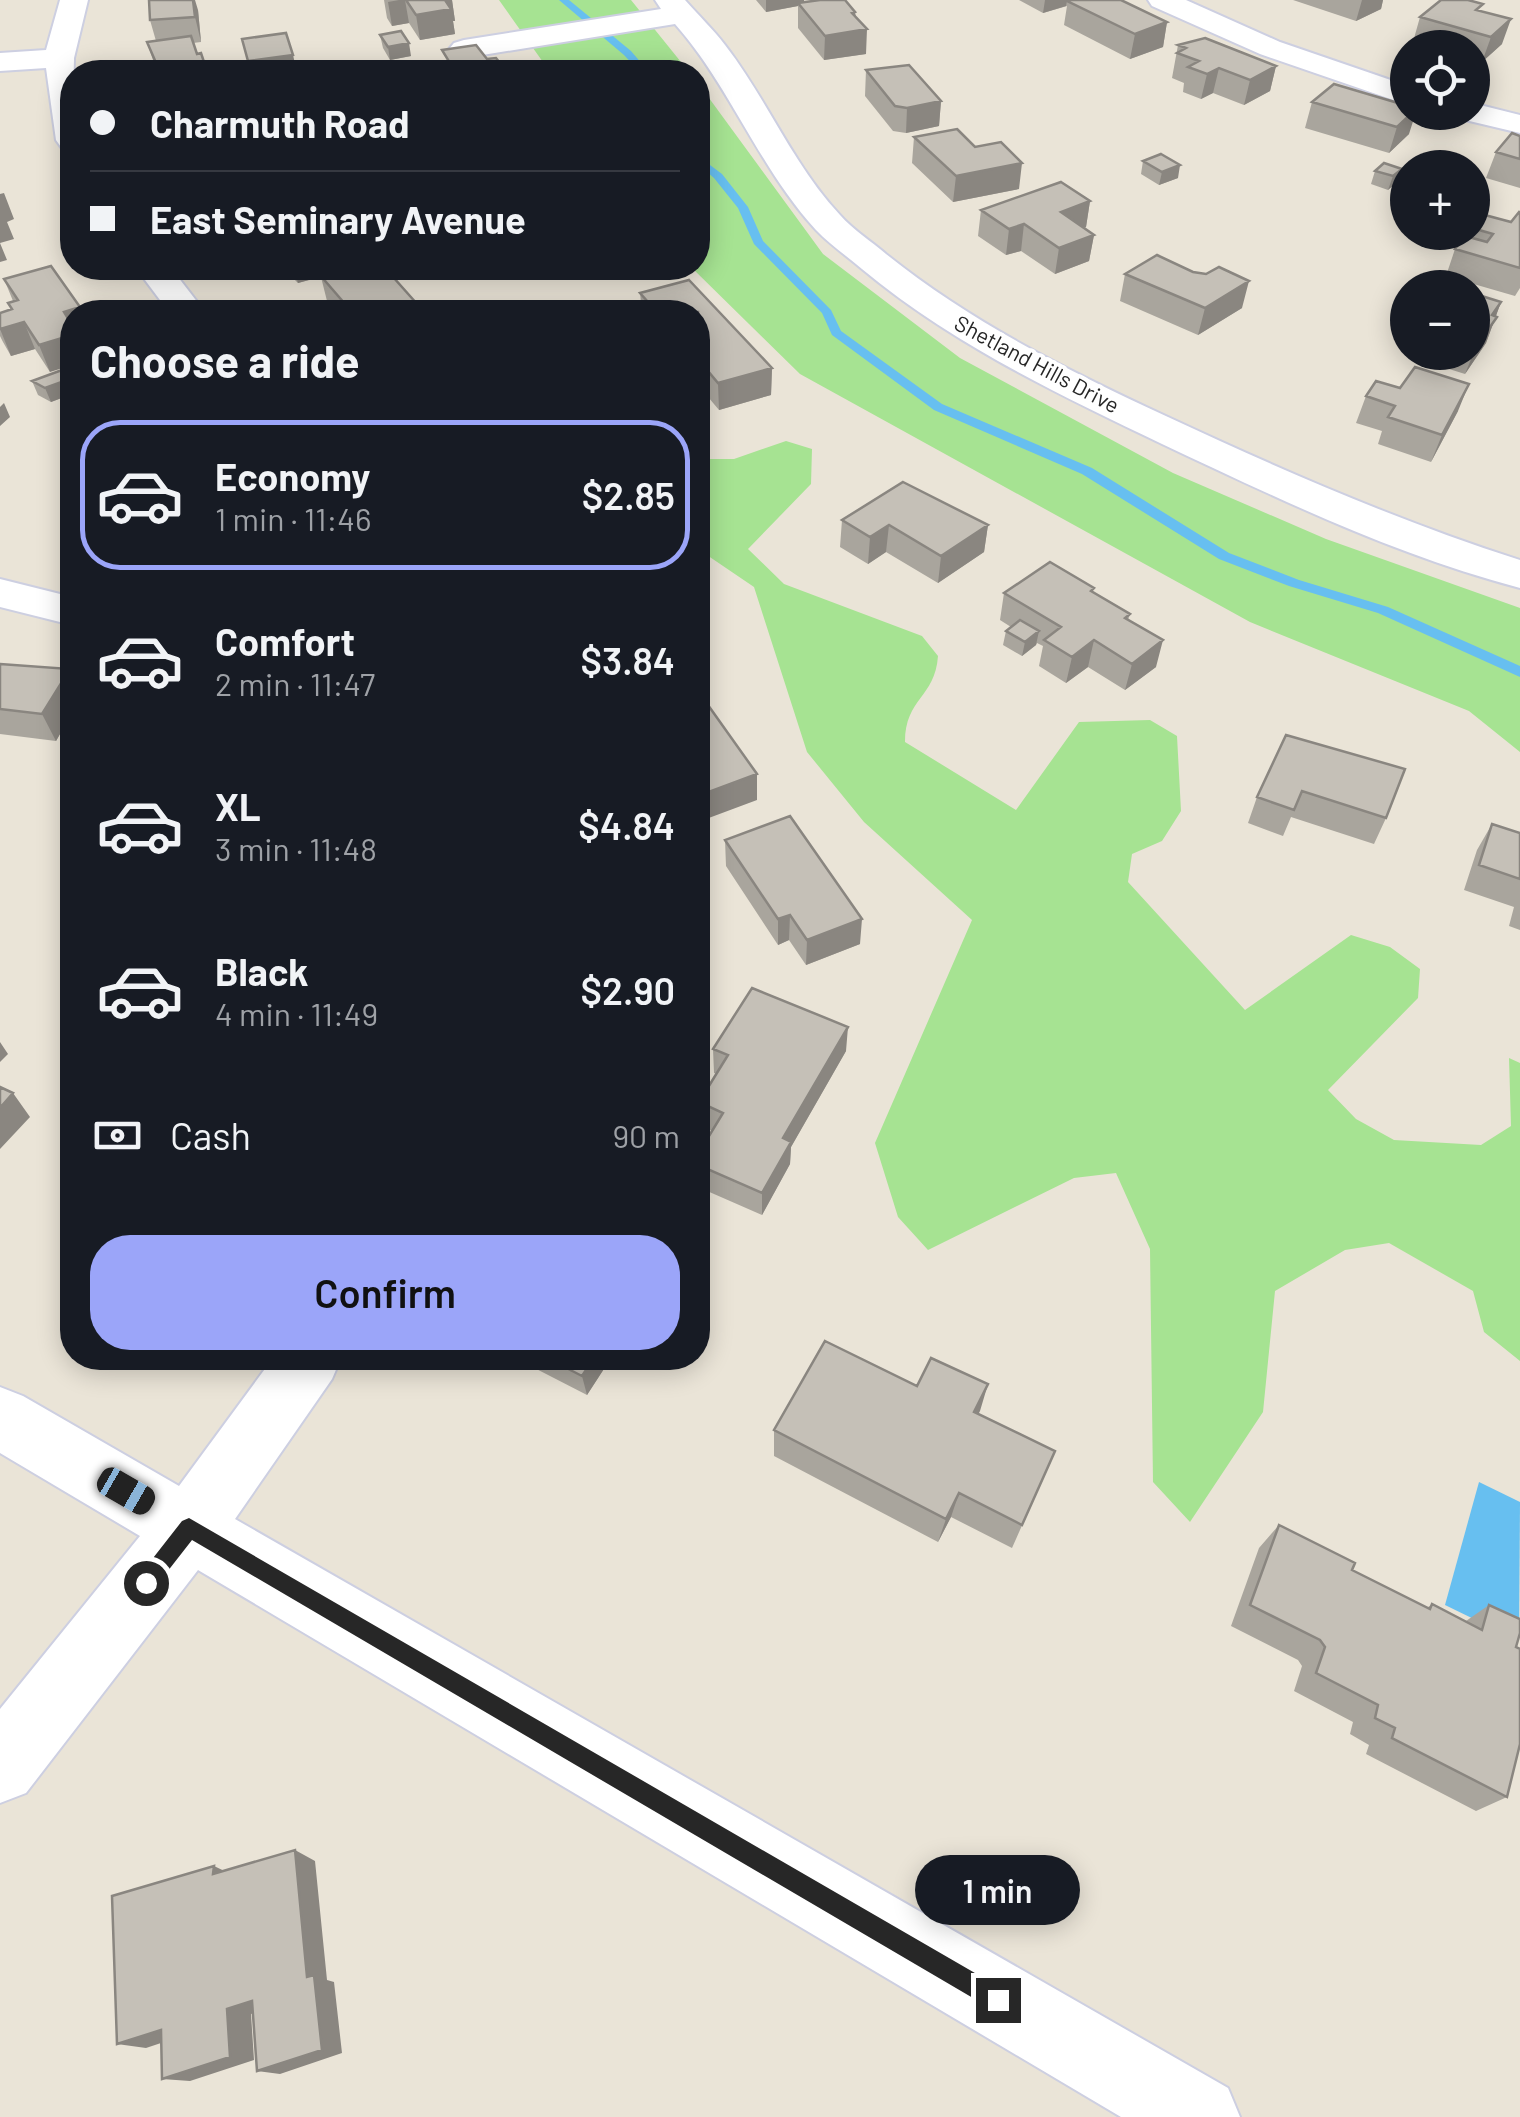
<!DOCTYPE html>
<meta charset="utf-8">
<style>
body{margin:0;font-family:Barlow,sans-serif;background:#242831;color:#f1f3f6;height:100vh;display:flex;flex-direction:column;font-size:38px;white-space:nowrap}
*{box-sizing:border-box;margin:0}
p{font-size:32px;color:#9ea1a6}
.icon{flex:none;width:55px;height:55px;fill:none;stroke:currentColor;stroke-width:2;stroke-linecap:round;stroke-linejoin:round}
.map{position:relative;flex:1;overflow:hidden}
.sheet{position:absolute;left:60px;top:300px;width:650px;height:1070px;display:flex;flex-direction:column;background:#171b24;border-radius:40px;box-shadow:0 5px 25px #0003}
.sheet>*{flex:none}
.banner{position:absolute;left:60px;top:60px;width:650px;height:220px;border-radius:40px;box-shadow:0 5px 25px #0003;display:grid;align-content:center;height:220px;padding:0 30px;background:#171b24}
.tools{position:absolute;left:1390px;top:30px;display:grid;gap:20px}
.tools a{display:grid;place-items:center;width:100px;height:100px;border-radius:50%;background:#171b24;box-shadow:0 5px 25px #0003;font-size:50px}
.end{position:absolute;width:45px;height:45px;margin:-22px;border:12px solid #272727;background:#fff;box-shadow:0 0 0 5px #fff}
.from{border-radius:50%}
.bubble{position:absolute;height:70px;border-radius:35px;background:#171b24;box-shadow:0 5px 25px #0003;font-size:32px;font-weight:600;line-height:70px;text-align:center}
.car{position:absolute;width:30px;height:60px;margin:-30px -15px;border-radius:12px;box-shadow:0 0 8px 2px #0007;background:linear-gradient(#222 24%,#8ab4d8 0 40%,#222 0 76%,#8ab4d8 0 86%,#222 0)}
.banner b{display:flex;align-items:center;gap:35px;height:95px;font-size:38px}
.banner b+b{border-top:2px solid #363941}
.banner i{width:25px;height:25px;background:#f1f3f6}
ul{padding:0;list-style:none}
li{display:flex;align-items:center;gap:30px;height:150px;margin:0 20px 15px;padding:0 10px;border:5px solid transparent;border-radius:40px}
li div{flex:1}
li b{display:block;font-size:38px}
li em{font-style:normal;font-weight:600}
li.current{border-color:#9ba5f9}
li>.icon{width:90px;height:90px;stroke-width:1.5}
h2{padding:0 30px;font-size:45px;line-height:120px}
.pay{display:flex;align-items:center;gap:25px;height:110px;padding:0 30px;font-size:38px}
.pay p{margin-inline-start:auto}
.action{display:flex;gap:20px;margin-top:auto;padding:20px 30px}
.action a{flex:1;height:115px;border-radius:40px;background:#9ba5f9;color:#111;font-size:40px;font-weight:600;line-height:115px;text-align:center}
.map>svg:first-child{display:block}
</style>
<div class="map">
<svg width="1520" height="2117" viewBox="0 0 1520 2117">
<rect width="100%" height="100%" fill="#eae4d7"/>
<path fill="#a6e392" d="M499 0H631L689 72H550Z
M698 83 823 254 960 358 1173 473 1326 539 1520 608V752L1469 711 1250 622 800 374 692 268H698Z
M786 441 812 449 811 484 748 549 784 584 922 636 938 656C935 698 905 698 905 742L1016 810 1079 722 1150 720 1177 736 1181 811 1162 841 1132 854 1128 882 1245 1010 1351 935 1390 947 1420 969 1418 998 1328 1090 1356 1119 1394 1140 1481 1145 1511 1126 1509 1058 1520 1063V1361L1484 1332 1473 1291 1389 1243 1345 1250 1275 1291 1263 1412 1190 1522 1153 1482 1150 1249 1116 1173 1074 1178 928 1250 898 1217 875 1143 972 920 864 822 807 752 754 587 698 549V451L704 459H734Z"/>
<path fill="#67bff0" d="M1479 1482 1520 1502 1519 1641 1445 1605Z"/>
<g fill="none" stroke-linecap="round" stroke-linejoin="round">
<path fill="#67bff0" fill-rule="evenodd" d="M559 0H569L631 51 649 72H640L624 55Z
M698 156 722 174 748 207 763 241 831 310 841 331 942 404 1092 468 1229 553 1299 580 1388 607 1520 666V677L1378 613 1289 586 1219 559 1082 474 934 410 832 335 822 313 754 244 738 208 714 178 698 164Z"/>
<g stroke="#cdcfe1" stroke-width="4">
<path id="minor" d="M60 0H88L74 58 72 150 61 147 56 140 46 68 0 71V53L46 50Z
M655 0H685C698 15 713 29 725 45 767 99 793 165 840 215 853 230 871 241 886 254 972 323 1069 371 1168 417 1284 471 1398 521 1520 560V588C1395 555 1279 499 1162 444 1056 393 952 344 862 269 847 256 829 244 816 230 759 168 730 86 675 24L464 58 454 55 449 49 454 43 464 40 661 9Z
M1148 0H1186L1280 42 1408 86V105L1260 54 1152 6Z
M1472 103 1520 115V133L1461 119 1457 112H1472Z
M136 268H171L205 312H169Z
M0 579 72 597V625L0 607Z
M273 1358H341L332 1379 235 1519 1228 2088 1240 2117H1121L198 1570 26 1793 0 1803V1709L140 1536 0 1453V1387L23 1396 179 1486Z"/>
</g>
<use href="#minor" fill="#fff" fill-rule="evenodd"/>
</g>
<path fill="#a9a59d" d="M384 0H452L455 21H453L455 34 420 40 409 23 392 26 387 18Z
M756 0H804V2L855 12 866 54 824 60 798 28V6L766 12Z
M1019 0H1121L1167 22 1163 47 1130 59 1064 25 1067 6 1043 13Z
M1293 0H1383L1381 9 1356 21Z
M198 10 201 42 193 43 197 54 207 72H157L147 42 156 41 150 20Z
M1481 11 1502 44 1482 62 1472 59V48H1433L1413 42 1420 17Z
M380 35 411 56 390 60 383 48Z
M1178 45 1276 66 1270 91 1244 105 1213 93 1201 99 1183 92 1184 83 1172 78Z
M866 70 941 101 939 126 906 133 893 131 865 96Z
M1334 84 1409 134 1389 153 1305 128 1312 102Z
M1520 136V188L1486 178 1496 152Z
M914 137 1019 189 953 202 912 163Z
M1143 161 1178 178 1159 185 1141 174Z
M1384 163 1397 182 1388 190 1371 184 1375 171Z
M1090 201 1086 227 1084 228 1094 235 1089 261 1055 274 1021 251 1006 255 978 236 981 210Z
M1520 213V288L1515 296 1446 276 1455 249 1469 232H1472V225L1511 222Z
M283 268H385L418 305 420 312H336L327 301 321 277 298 283Z
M1125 274 1242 308 1198 335 1120 301Z
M4 279 80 307 82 312H72L50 372 35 349 11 356 3 342 0 336V313L11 309 8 303 13 301Z
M689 280 772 368 771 395 719 410 698 385V312H642L640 293Z
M1472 293 1501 302 1486 343 1465 374 1414 358 1416 352H1472Z
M32 381 72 385V394L51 402 38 395Z
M1366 396 1458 411 1431 462 1378 444 1382 431 1356 423Z
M842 520 988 525 984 552 938 583 886 552 868 564 840 547Z
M1004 593H1094L1130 614 1128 620 1156 667 1125 690 1088 667 1066 683 1039 666 1043 646 1037 643 1036 645 1022 656 1003 645 1006 631 1011 627 1000 620Z
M0 664 72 674V713L56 741 0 734Z
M1286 735 1386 818 1374 844 1291 817 1283 836 1248 823 1257 797Z
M1492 824 1520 833V930L1509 926 1514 907 1464 890 1477 850Z
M725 840 860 944 806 965 789 940 778 945 726 866Z
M713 1049 846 1051 791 1147 790 1164 762 1215 698 1187V1154L712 1131 700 1125 699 1102 717 1074 714 1073Z
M515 1358H611L587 1395Z
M917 1386 1055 1451 1012 1548 951 1517 938 1542 774 1456V1430Z
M1279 1525 1352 1570 1427 1608 1432 1604 1466 1621 1489 1605 1516 1647 1507 1797 1476 1811 1366 1754 1369 1745 1350 1734 1353 1722 1294 1691 1302 1666 1298 1660 1231 1626 1259 1548Z"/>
<path fill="#8a8680" d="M193 0H195L198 10 201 42 195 17Z
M399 0H405L409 23 392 26 388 2Z
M443 0H452L455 21H453L455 34 420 40 416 15Z
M766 0H804V5L798 3V6L766 12Z
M1045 0H1077L1067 1 1066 6 1043 13Z
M1362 0H1383L1381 9 1356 21Z
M855 12V31L867 29 866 54 824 60 825 36 852 13Z
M1511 19 1502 44 1482 62 1491 37Z
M1167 22 1163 47 1130 59 1135 34Z
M409 43 411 56 390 60 388 47Z
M293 55 296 68 251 72 248 61Z
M1276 66 1270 91 1244 105 1250 80Z
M206 68 207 72H176Z
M1219 68 1213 93 1201 99 1207 74Z
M941 101 939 126 906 133 907 108Z
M1413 112H1416L1409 134 1389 153 1397 127Z
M1022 163 1019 189 953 202 956 176Z
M1180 165 1178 178 1159 185 1162 172Z
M1402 169 1397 182 1388 190 1393 176Z
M4 193 14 219 7 222 14 239 0 243 7 260 0 262V194Z
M1090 201 1086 227 1057 238 1061 212Z
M1024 224 1021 251 1006 255 1009 229Z
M1094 235 1089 261 1055 274 1059 248Z
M294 268H347V269L298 283Z
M1249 281 1242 308 1198 335 1205 308Z
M1501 302 1486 343 1465 374 1476 347 1492 315Z
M418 305 420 312H393Z
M80 307 82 312H72V365L50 372 39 345 64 312Z
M24 322 35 349 11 356 0 329Z
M772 368 771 395 719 410 718 383Z
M70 379 72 385V394L51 402 45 388Z
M1469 384 1458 411 1431 462 1442 435Z
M4 403 10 417 0 426V407Z
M889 525 886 552 868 564 870 537Z
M988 525 984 552 938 583 941 556Z
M1039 631 1036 645 1022 656 1025 642Z
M1094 640 1088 667 1066 683 1072 657Z
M1163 640 1156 667 1125 690 1132 664Z
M70 669 72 674V713L56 741 42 714Z
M757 774V800L698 822V796Z
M790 915 789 940 778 945V919Z
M862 919 860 944 806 965 807 940Z
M848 1027 846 1051 791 1147 790 1164 762 1215V1193L783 1138Z
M0 1042 8 1054 0 1062Z
M13 1093 30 1117 0 1149V1108Z
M594 1358H611L587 1395 582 1376Z
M988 1384 980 1411 966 1438 974 1412Z
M959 1493 951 1517 938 1542 946 1519Z
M295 1850 315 1861 327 1980 334 1982 342 2053 280 2074 257 2071 307 1977Z
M214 1866 237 1877 213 1874Z
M252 2001 275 2007 251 2014 254 2060 190 2081 162 2079 227 2009Z
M161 2030 188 2034 146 2048 117 2044Z"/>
<path fill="#c5c0b7" stroke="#8a8680" stroke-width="2.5" d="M149 0H193L195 17 150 20Z
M406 0H445L451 9 416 15Z
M820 0H845L855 12 852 13 867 29 825 36 798 3Z
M1069 0H1121L1167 22 1135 34 1067 1Z
M1441 0H1468L1483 4 1476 10 1511 19 1491 37 1420 17Z
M401 31 409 43 388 47 380 35Z
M286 33 293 55 248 61 242 39Z
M191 36 197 54 201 53 206 68 176 72H160L147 42Z
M1205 38 1276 66 1250 80 1219 68 1207 74 1188 67 1199 61 1177 53 1186 48 1178 45Z
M476 45 487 59 496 58 507 72H429L426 67 450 63 442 50Z
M909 65 941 101 907 108 895 106 866 70Z
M1334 84 1408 106V112H1413L1397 127 1312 102Z
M957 129 975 147 1001 142 1022 163 956 176 914 137Z
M1512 133 1520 136V159L1496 152Z
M1161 154 1180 165 1162 172 1143 161Z
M1384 163 1402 169 1393 176 1375 171Z
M1061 182 1090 201 1061 212 1094 235 1059 248 1024 224 1009 229 981 210Z
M1519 212 1520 213V268L1455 249 1465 236 1487 242 1493 234 1472 228V225L1481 214 1511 222Z
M1157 255 1193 272 1206 274 1219 267 1249 281 1205 308 1125 274Z
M51 266 80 307 64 312 72 325V335L39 345 24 322 0 329V313L12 309 8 303 18 300 4 279Z
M346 268H385L418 305 393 312H352L320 275Z
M689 280 772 368 718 383 698 359V312H657L640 293Z
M1429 280 1453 288H1424Z
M1472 293 1501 302 1492 315 1497 317 1476 347 1472 346Z
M1415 367 1469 384 1442 435 1388 417 1395 406 1366 396 1376 381 1400 388Z
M62 370 70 379 45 388 32 381Z
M903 482 988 525 941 556 889 525 870 537 842 520Z
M1050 562 1094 588 1091 591 1130 614 1125 618 1163 640 1132 664 1094 640 1072 657 1044 640 1061 627 1004 593Z
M1020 620 1039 631 1025 642 1006 631Z
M0 664 70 669 42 714 0 709Z
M698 691 757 774 698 796Z
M1286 735 1405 769 1386 818 1302 791 1294 810 1257 797Z
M790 816 862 919 807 940 790 915 778 919 725 840Z
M1492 824 1520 833V879L1479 865Z
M752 988 848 1027 783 1138 791 1142 762 1193 698 1165V1154L723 1113 699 1102 728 1055 713 1049Z
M0 1087 13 1093 0 1108Z
M825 1341 917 1386 931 1358 988 1384 974 1412 1055 1451 1022 1525 959 1493 946 1519 774 1430Z
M547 1358H594L582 1376Z
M1279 1525 1355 1563 1352 1570 1430 1609 1432 1604 1482 1630 1489 1605 1520 1619V1633L1516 1647 1520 1649V1744L1507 1797 1392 1738 1395 1728 1375 1718 1378 1705 1316 1673 1325 1647 1320 1640 1250 1605Z
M295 1850 307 1977 314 1975 322 2050 257 2071 252 2001 227 2009 230 2057 162 2079 161 2030 117 2044 112 1896 214 1866 213 1874Z"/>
<path fill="#272727" d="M189 1518 1006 1991 1010 2000 1006 2008 998 2011 990 2008 192 1540 153 1590H139V1576L182 1521Z"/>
<g text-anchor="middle" stroke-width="8" stroke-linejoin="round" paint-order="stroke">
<g font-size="22" fill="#272727" stroke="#fff">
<text transform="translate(1037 364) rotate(28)" y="8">Shetland Hills Drive</text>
</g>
</g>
</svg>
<div class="tools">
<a><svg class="icon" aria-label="locate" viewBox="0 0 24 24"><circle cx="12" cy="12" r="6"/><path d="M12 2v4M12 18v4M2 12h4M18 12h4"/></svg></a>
<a>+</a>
<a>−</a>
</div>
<i class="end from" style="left:146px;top:1583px"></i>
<i class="end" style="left:998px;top:2000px"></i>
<div class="bubble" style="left:915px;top:1855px;width:165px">1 min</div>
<i class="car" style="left:126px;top:1491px;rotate:120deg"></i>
<div class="banner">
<b><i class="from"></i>Charmuth Road</b>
<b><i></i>East Seminary Avenue</b>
</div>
<section class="sheet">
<h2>Choose a ride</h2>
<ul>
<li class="current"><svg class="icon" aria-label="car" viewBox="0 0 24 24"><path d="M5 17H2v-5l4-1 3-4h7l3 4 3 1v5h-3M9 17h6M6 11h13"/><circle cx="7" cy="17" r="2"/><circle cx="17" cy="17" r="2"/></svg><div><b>Economy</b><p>1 min · 11:46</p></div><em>$2.85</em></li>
<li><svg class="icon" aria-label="car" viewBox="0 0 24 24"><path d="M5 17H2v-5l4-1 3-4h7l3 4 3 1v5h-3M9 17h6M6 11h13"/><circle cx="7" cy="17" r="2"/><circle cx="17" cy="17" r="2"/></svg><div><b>Comfort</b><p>2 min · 11:47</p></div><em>$3.84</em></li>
<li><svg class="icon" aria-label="car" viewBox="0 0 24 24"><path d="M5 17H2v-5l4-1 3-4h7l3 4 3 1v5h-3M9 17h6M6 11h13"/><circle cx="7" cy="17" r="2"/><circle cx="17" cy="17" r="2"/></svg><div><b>XL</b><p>3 min · 11:48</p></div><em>$4.84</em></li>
<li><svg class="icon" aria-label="car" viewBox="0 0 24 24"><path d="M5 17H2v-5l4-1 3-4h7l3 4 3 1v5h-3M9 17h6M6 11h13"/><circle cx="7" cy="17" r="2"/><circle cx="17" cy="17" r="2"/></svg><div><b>Black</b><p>4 min · 11:49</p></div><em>$2.90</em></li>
</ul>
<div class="pay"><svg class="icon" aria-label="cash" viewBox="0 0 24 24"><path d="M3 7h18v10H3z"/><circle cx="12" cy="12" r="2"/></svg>Cash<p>90 m</p></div>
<div class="action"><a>Confirm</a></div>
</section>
</div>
